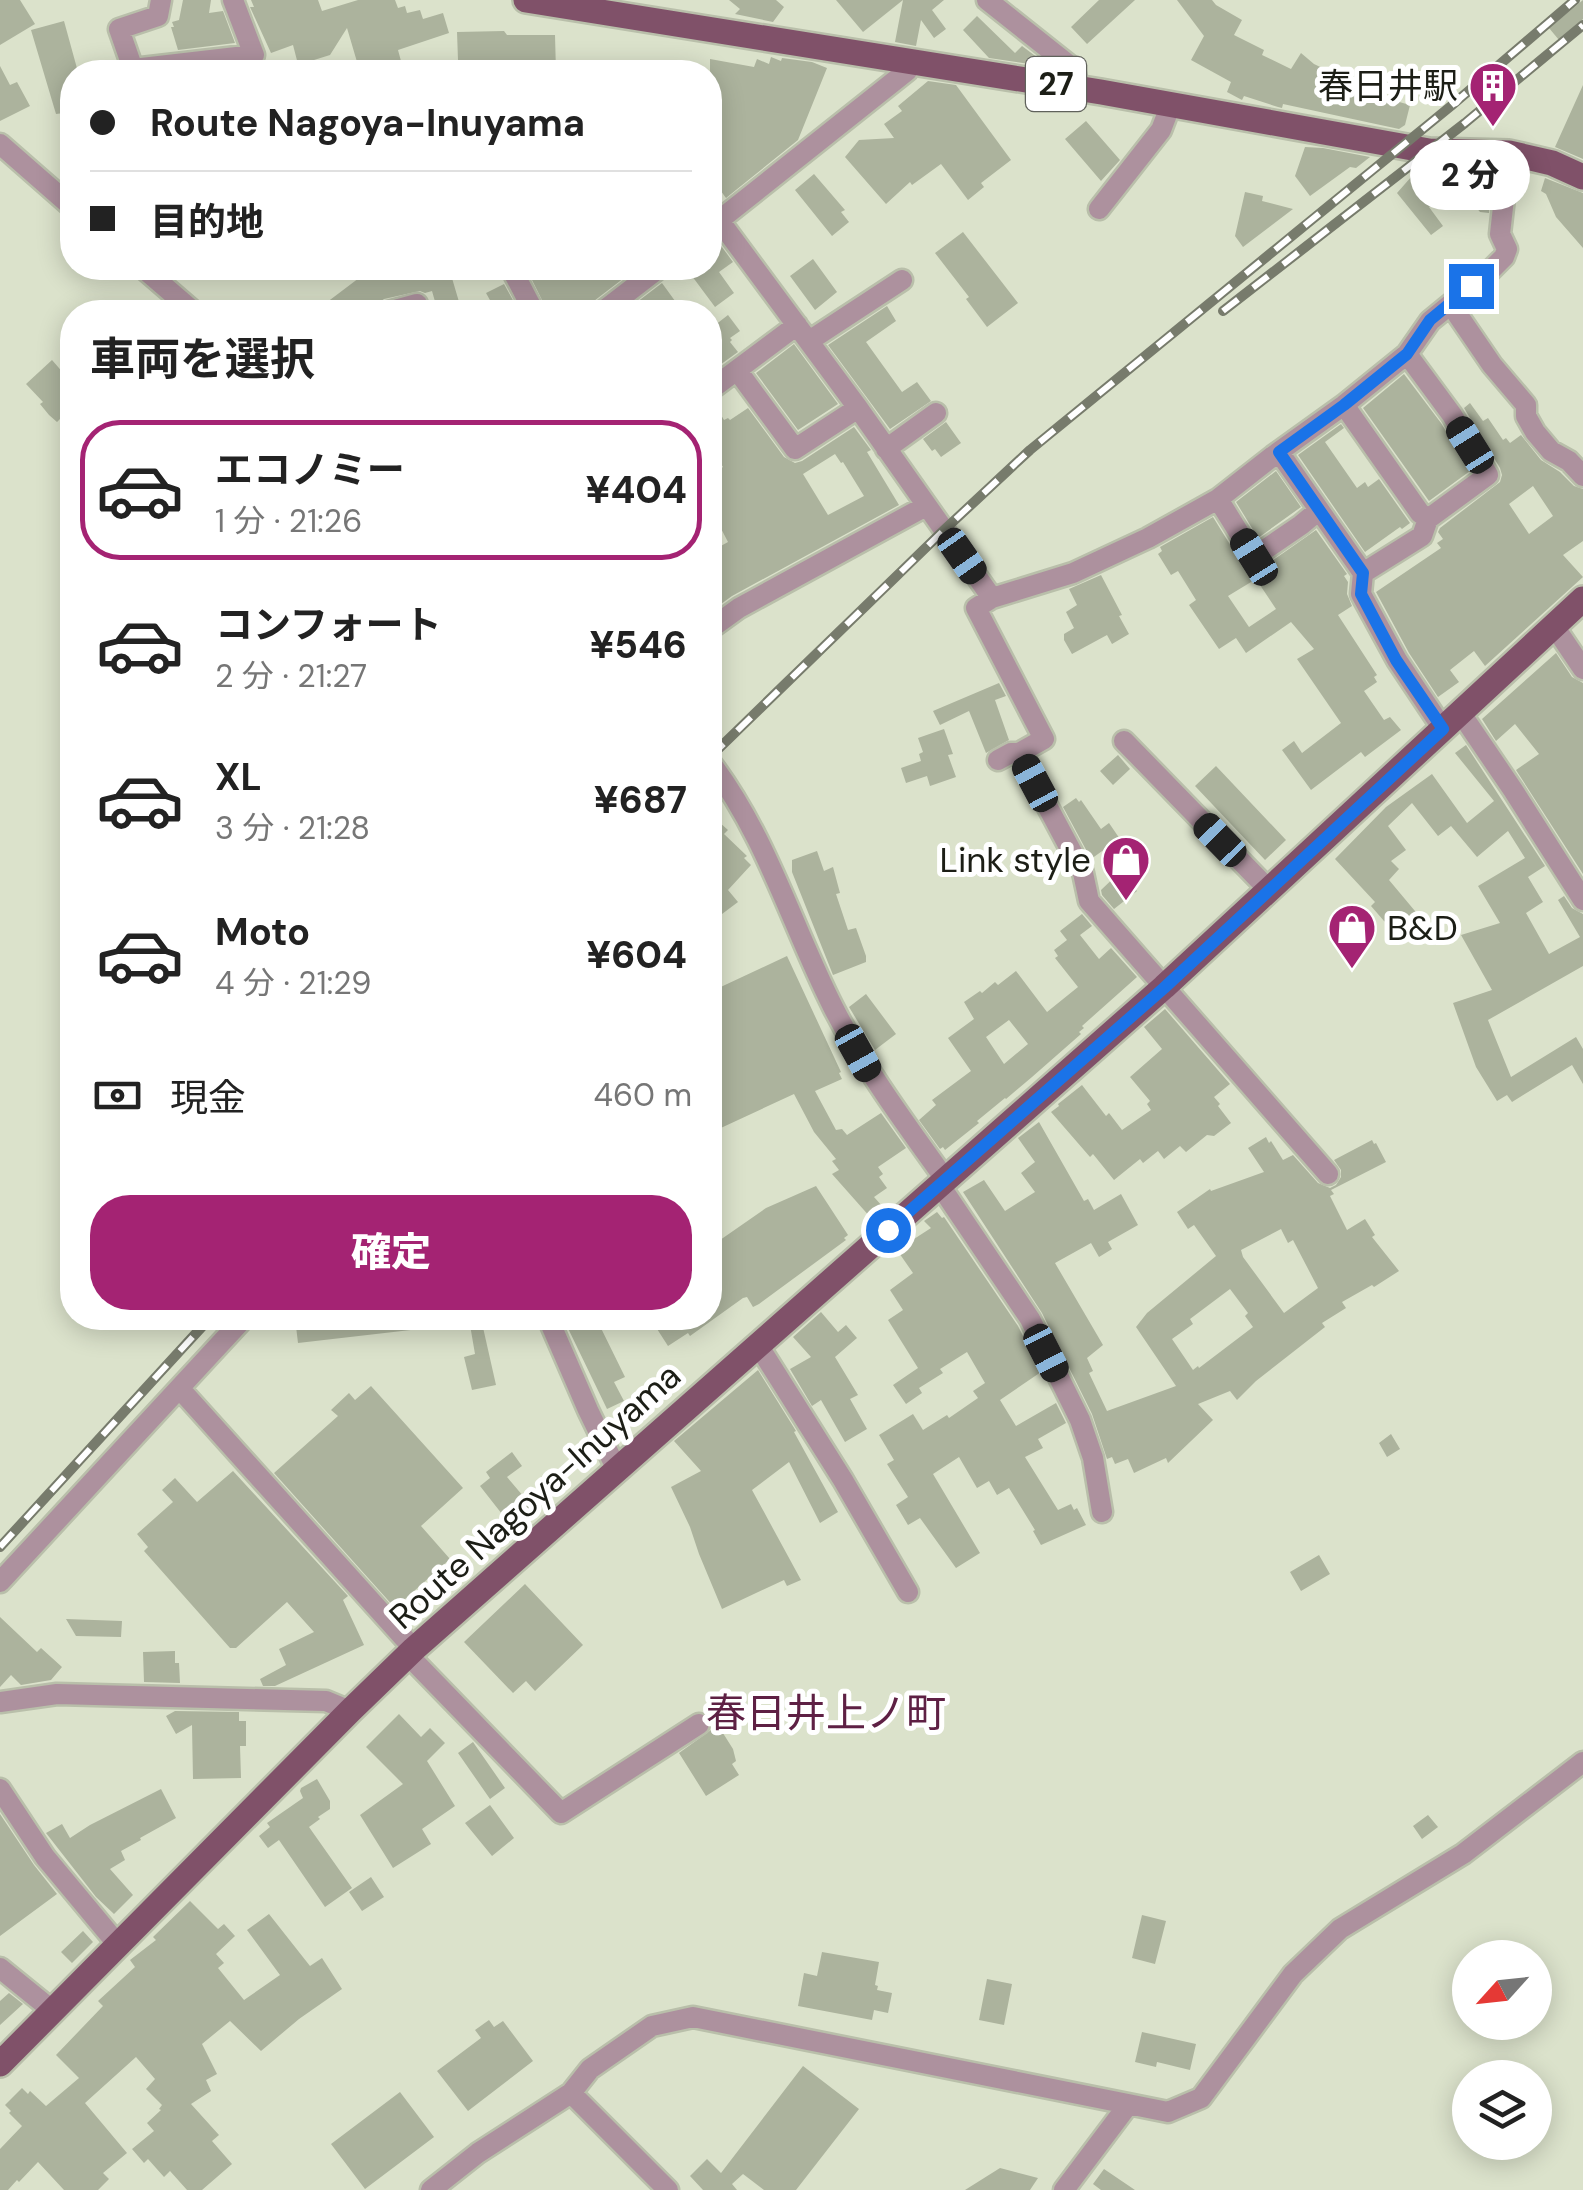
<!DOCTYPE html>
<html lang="ja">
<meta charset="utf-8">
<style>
body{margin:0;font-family:"DM Sans","Noto Sans JP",sans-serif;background:#f6f6f6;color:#222;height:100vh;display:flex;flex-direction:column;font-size:38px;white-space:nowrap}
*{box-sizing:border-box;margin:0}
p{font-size:32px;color:#767676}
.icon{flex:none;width:55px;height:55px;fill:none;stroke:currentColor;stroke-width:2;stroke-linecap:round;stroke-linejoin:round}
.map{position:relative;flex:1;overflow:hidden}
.panel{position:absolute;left:60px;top:300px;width:662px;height:1030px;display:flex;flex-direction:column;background:#fff;border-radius:40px;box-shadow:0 5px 25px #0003}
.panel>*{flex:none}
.top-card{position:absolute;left:60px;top:60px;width:662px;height:220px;border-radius:40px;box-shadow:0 5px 25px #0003;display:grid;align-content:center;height:220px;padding:0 30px;background:#fff}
.needle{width:65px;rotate:243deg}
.buttons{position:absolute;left:1452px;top:1940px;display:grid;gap:20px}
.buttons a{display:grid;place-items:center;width:100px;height:100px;border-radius:50%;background:#fff;box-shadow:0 5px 25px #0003;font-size:50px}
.end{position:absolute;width:45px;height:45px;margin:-22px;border:12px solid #1a73e8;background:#fff;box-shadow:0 0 0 5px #fff}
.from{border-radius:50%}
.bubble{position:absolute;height:70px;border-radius:35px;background:#fff;box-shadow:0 5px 25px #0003;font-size:32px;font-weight:800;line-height:70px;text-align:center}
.car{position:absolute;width:30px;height:60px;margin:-30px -15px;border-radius:12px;box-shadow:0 0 8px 2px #0007;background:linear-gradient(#222 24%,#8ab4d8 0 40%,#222 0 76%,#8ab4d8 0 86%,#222 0)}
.top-card b{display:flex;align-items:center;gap:35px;height:95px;font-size:38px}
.top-card b+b{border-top:2px solid #e0e0e0}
.top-card i{width:25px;height:25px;background:#222}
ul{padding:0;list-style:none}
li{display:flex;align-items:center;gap:30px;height:140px;margin:0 20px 15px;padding:0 10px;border:5px solid transparent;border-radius:40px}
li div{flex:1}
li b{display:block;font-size:38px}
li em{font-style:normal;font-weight:800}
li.active{border-color:#a42373}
li>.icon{width:90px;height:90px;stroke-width:1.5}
h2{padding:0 30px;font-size:45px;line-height:120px}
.pay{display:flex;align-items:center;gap:25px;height:110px;padding:0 30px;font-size:38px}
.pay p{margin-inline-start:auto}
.action{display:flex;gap:20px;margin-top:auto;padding:20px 30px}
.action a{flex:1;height:115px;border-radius:40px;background:#a42373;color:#fff;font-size:40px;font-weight:800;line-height:115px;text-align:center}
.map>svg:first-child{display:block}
</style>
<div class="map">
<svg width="1583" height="2190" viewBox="0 0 1583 2190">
<rect width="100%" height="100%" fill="#dbe2cb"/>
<path fill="#acb39d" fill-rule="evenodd" d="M0 0H20L35 24 0 45Z
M183 0H211L209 13 223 11 235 43 178 50 171 27H174L172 22 179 20Z
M251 0H318L322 11 358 0H395L398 8 405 6 407 13 420 10 423 19 443 13 449 33 398 50 404 72H360L347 28 330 55 314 60 318 72H300L293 45 271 53 250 7H254Z
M729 0H776L784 7 773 22 735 14 740 9Z
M836 0H944L932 10 946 29 934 38 921 20 916 46 895 42 903 0 863 32Z
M1099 0H1135L1087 44 1071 27Z
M1177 0H1212L1216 5 1242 20 1234 35 1264 50 1262 55 1291 69 1301 53 1314 64 1339 76 1335 84 1410 105 1405 125 1399 129 1283 104 1282 108 1278 107 1244 96 1242 100 1227 92 1231 82 1191 60 1204 36Z
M1583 0V19L1559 40 1549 28Z
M977 16 1015 53 1022 46 1050 67 989 58 963 30Z
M64 21 78 72H72V112L56 114 31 30Z
M457 32 504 31 507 35H555L556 72H465V60H458Z
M771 57 781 61 782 58 812 62 827 68 798 140 726 198 710 176V59L754 67 757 59 769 64Z
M0 66 10 85 17 82 30 106 0 121Z
M928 81 956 85 1011 160 981 183 984 187 968 200 941 164 912 185 910 182 886 204 845 157 859 140 894 138 884 124 902 111 898 106Z
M1583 85V159L1555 147Z
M1086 121 1120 160 1101 181 1065 139Z
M1305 147 1323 148 1370 157 1356 168 1350 167 1310 196 1295 176Z
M1460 168 1493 169 1489 213 1480 212 1463 192 1458 182Z
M814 174 845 210 841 212 849 222 832 236 795 190Z
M1412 176 1434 203 1429 207 1443 226 1431 235 1397 193Z
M1545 178 1583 193V248L1556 217 1546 194 1541 191Z
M1245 192 1263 196 1262 201 1293 209 1243 247 1235 236Z
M963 232 1018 303 987 327 966 299 969 297 935 253Z
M710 239H716L733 262 719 272 734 293 715 307 686 268H710Z
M813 259 837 292 815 310 790 276Z
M397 268H449L462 312H438L432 291 425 293 420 291 384 299 377 304 361 309 364 312H314L359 278Z
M526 268H637L594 301 588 312H548Z
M662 283 683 312H624Z
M504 284 514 302 496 311 486 293Z
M887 306 896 321 866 342 902 392 917 382 931 401 890 429 828 345Z
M728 315 740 331 730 338 732 340 730 342 738 352 717 367 710 358V329Z
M794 344 838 404 798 430 756 373Z
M52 360 72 383V432L60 419 57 422 49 415 40 404 43 402 26 384Z
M1404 374 1441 423 1470 471 1429 501 1363 408Z
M714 403 724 420 728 418 730 420 748 408 784 457 795 463 802 461 854 427 871 450 867 452 899 505 732 596 710 612V583L718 578 710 563V552L728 542 715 517 710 519V476L723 467 710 446V404ZM835 454 841 463 843 462 864 496 828 515 803 474Z
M1470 403 1483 421 1488 418 1503 440 1506 438 1510 443 1521 435 1541 460 1560 472 1574 486 1583 489V541L1563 555 1583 577 1485 666 1474 651 1450 670 1459 682 1438 697 1409 653 1376 592 1441 548 1437 543 1443 539 1438 532 1440 528 1500 482 1502 475 1500 468 1464 408ZM1533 486 1553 516 1529 534 1509 504Z
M946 422 961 443 941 457 935 449 932 451 923 439Z
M1341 424 1344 428 1325 442 1357 488 1365 482 1368 487 1379 479 1410 523 1402 529 1400 527 1365 552 1298 455Z
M1276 471 1301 507 1258 538 1236 502Z
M1213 517 1242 564 1249 570 1262 568 1316 530 1347 574 1344 576 1348 582 1347 594 1352 606 1338 615 1377 675 1374 677 1377 682 1364 691 1384 720 1390 717 1401 730 1365 757 1361 752 1311 790 1282 750 1294 741 1302 753 1341 723 1297 659 1314 649 1291 622 1246 653 1236 638 1219 649 1189 605 1196 600 1178 571 1171 575 1158 554 1162 551 1160 547ZM1256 579 1276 609 1249 627 1228 596Z
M1101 575 1122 615 1119 616 1129 634 1112 644 1107 635 1072 654 1064 640V634L1074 628 1066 612 1077 605 1069 589Z
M1556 653 1572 677 1583 683V874L1516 770 1539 754 1515 724 1496 741 1482 719Z
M999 683 1006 696 995 700 1009 740 986 753 969 711 940 725 933 711Z
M944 729 953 754 948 755 956 777 930 786 927 776 906 783 901 768 921 761 919 754 923 752 918 738Z
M1466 745 1545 866 1528 877 1543 902 1526 913 1549 954 1580 937 1558 900 1564 896 1572 908 1583 914V966L1488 1020 1511 1077 1576 1037 1583 1049V1084L1572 1065 1512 1102 1507 1095 1497 1101 1476 1067 1453 1003 1492 990 1461 935 1500 923 1478 886 1525 858 1508 831 1477 857 1451 826 1438 836 1412 803 1388 826 1406 850 1391 861 1399 869 1389 880 1420 917 1402 932 1384 921 1371 906 1375 902 1335 859 1386 807 1432 774 1467 823 1494 801 1455 753Z
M1118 755 1130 769 1113 785 1100 771Z
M1216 766 1286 840 1265 860 1195 786Z
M1076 798 1079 802 1081 800 1101 829 1109 823 1122 842 1107 852 1105 849 1091 859 1063 807Z
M710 814 728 830 724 834 747 856 744 858 751 865 728 890 738 902 710 923Z
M817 851 824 871 833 867 840 893 836 894 848 930 856 928 866 956V962L833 975 792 872V860Z
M1120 872 1137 891 1114 909 1102 895 1101 890Z
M1082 914 1092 926 1080 935 1099 959 1111 948 1137 977 1082 1026 1084 1028 1079 1032 1081 1034 1032 1077 1006 1099 1005 1098 977 1121 979 1123 945 1150 943 1147 940 1149 919 1120 936 1105 932 1100 971 1071 948 1038 974 1019 964 1002 980 991 982 993 995 982 998 985 1016 971 1047 1012 1078 987 1055 958 1058 956 1054 950 1067 940 1060 931ZM1009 1020 1028 1044 1004 1064 986 1037Z
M787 956 841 1072 839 1073 842 1079 815 1091 836 1130 842 1129 847 1135 881 1113 906 1148 878 1167 883 1174 879 1177 887 1188 874 1197 883 1207 871 1218 832 1174 839 1170 832 1161 836 1159 814 1132 794 1094 710 1133V992Z
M866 994 896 1034 875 1050 849 1007Z
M1165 1009 1230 1084 1214 1097 1220 1104 1218 1106 1231 1123 1214 1136 1207 1135 1186 1152 1180 1146 1164 1159 1158 1151 1143 1163 1140 1159 1114 1180 1093 1154 1090 1157 1051 1112 1059 1106 1058 1104 1082 1085 1106 1116 1109 1113 1122 1130 1151 1110 1147 1104 1150 1101 1130 1077 1162 1049 1144 1027Z
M1039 1122 1084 1201 1088 1199 1094 1210 1121 1194 1138 1225 1108 1242 1112 1249 1099 1257 1091 1243 1055 1263 1103 1345 1087 1358 1093 1371 1089 1373 1107 1411 1176 1386 1136 1327 1147 1313 1216 1256 1194 1225 1188 1229 1177 1212 1210 1189 1211 1191 1264 1172 1248 1148 1266 1137 1269 1143 1271 1141 1283 1160 1293 1155 1318 1183 1330 1188 1336 1185 1341 1177V1170L1334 1160 1372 1140 1374 1144 1376 1143 1386 1162 1331 1190 1334 1194 1330 1196 1347 1230 1365 1219 1375 1235 1372 1237 1399 1271 1374 1287 1372 1285 1342 1302 1346 1308 1322 1323 1325 1327 1256 1381 1237 1400 1230 1391 1198 1404 1213 1420 1168 1463 1166 1458 1134 1473 1128 1459 1115 1464 1112 1457 1107 1459 1092 1414 1042 1313 963 1192 984 1180 1005 1211 1035 1192 1021 1173 1035 1162 1018 1138ZM1281 1229 1288 1243 1293 1240 1318 1288 1284 1313 1243 1257 1241 1250ZM1230 1289 1248 1313 1245 1316 1253 1327 1199 1368 1198 1366 1193 1370 1172 1339 1193 1324 1190 1319Z
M816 1186 848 1235 844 1238 846 1240 759 1304 753 1307 747 1297 743 1298 690 1336 688 1333 668 1346 650 1318H710V1247L766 1208Z
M937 1212 942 1218 944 1217 1018 1326 1041 1372 1000 1400 1016 1426 1056 1403 1066 1423 1038 1439 1043 1448 1025 1457 1058 1510 1071 1504 1074 1510 1077 1508 1086 1525 1041 1545 1033 1531 1035 1530 1009 1488 997 1495 989 1481 977 1488 959 1457 933 1474 980 1553 956 1568 920 1518 908 1525 896 1505 908 1497 887 1464 894 1460 879 1435 913 1414 923 1430 947 1415 949 1418 978 1398 973 1391 985 1383 967 1352 940 1369 943 1373 919 1388 922 1393 906 1404 893 1385 918 1368 888 1320 903 1310 890 1290 913 1273 897 1250 931 1228 924 1221Z
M821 1312 838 1332 846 1325 857 1338 835 1357 858 1395 850 1399 867 1429 845 1442 821 1400 812 1406 790 1369 811 1357 793 1337Z
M295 1318H428V1328L298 1343Z
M563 1318H596L625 1377 614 1382 624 1401 607 1409Z
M482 1323 496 1385 472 1390 464 1357 475 1354 470 1325Z
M758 1370 796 1431 794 1432 838 1512 820 1523 789 1462 752 1490 801 1580 787 1586 784 1580 722 1609 699 1554 690 1527 671 1487 701 1471 674 1441Z
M371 1386 463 1488 421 1526 450 1559 395 1608 274 1473 338 1416 331 1410 349 1393 355 1400Z
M1391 1434 1400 1449 1387 1457 1379 1443Z
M512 1452 522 1466 507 1477 535 1510 513 1528 480 1486 490 1478 486 1472Z
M233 1471 348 1596 343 1600 364 1645 275 1686H263L260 1679 286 1665 279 1649 314 1632 287 1602 236 1648H230L144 1551 148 1547 137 1534 173 1502 162 1490 175 1478 197 1502Z
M1319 1555 1330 1574 1301 1591 1290 1572Z
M525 1584 583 1645 535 1691 526 1681 513 1693 464 1642Z
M0 1617 37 1652 41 1648 62 1667 51 1680 21 1685 11 1675 0 1687Z
M66 1619 122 1621 121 1637 76 1636Z
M175 1651V1663H179L180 1683 144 1682 143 1652Z
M175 1711 239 1712V1721H246V1746H240L241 1778 193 1779 192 1725 176 1734 166 1716Z
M399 1714 421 1737 430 1728 445 1743 427 1761 455 1806 422 1829 431 1844 393 1868 360 1815 403 1784 366 1747Z
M711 1730 714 1734 721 1730 733 1749 736 1761 732 1764 739 1775 706 1796 679 1753Z
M473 1742 505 1788 490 1799 458 1753Z
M317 1779 330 1801V1809L318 1817 320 1819 309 1827 352 1888 325 1907 279 1840 268 1848 259 1836 270 1827 267 1823 303 1798 300 1791 301 1788Z
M161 1789 176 1818 140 1838 141 1840 121 1851 125 1860 110 1869 133 1895 114 1914 96 1897 46 1833 62 1824 70 1838 90 1825Z
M490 1805 514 1838 492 1856 465 1823Z
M0 1814 34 1865 57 1894 0 1936Z
M1428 1815 1438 1827 1422 1839 1413 1826Z
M371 1877 384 1897 362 1911 349 1892Z
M190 1901 218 1929 224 1924 235 1936 216 1954 224 1963 218 1968 244 2000 280 1975 247 1930 269 1914 310 1966 322 1958 342 1989 299 2019 261 2051 230 2021 202 2044 217 2074 206 2080 211 2091 191 2104 219 2135 212 2141 232 2164 202 2190H187L170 2171 164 2177 148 2159 144 2163 132 2149 154 2131 147 2123 161 2110 159 2109 162 2105 146 2089 155 2079 136 2057 85 2103 127 2153 103 2173 109 2179 98 2190H64L38 2162 19 2182 17 2180 8 2190H0V2149L22 2126 9 2113 11 2111 5 2105 22 2088 28 2094 30 2091 46 2106 79 2078 56 2055 103 2006 98 2001 135 1967 130 1960 156 1940 153 1937Z
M1142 1915 1166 1921 1155 1964 1132 1958Z
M83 1931 93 1942 72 1963 61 1952Z
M822 1952 879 1962 875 1985 878 1986 877 1990 892 1993 888 2013 874 2010 872 2020 798 2006 804 1973 817 1976Z
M987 1979 1012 1984 1004 2025 979 2020Z
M9 1993 23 2004 0 2025V2001Z
M489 2020 494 2027 503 2021 533 2061 468 2111 437 2071 481 2038 475 2030Z
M1142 2032 1196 2044 1190 2070 1157 2062 1156 2067 1135 2062Z
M803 2066 859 2109 796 2190H764L743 2174 732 2184 737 2190H703L690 2176 707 2159 721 2173Z
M400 2092 434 2137 365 2189 331 2144Z
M1000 2168 1038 2178 1030 2190H965Z
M1104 2169 1135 2190H1101L1093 2184Z"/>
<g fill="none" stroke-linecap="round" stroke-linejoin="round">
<g stroke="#b9bfaa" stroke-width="25">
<path id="minor" d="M161 0 158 16 119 29 133 69 254 55 233 0
M987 0 1074 69 1078 88
M0 144 72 207
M710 208 858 408 992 598
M1099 209 1161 130 1171 104
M712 226 907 71 911 61
M143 268 194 312
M511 268 534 312
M1451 305 1492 365 1526 405V416L1535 432 1551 451 1569 461 1583 476
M388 312 417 304
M602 312 659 268
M809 341 902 280
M737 370 795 449 858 408
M710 390 797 325
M1344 405 1420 513 1428 519
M886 449 936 413
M1279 452 1363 573 1361 594 1397 660 1443 729
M1218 499 1254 557 1301 525 1319 510
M1363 573 1422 536 1428 519 1488 475 1452 415 1407 354
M1554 626 1583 669
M710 629 739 608 926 506
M1460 712 1513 790 1583 900
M1124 741 1268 889
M998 760 1011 753H1019
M710 762C766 835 792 926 833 1007 864 1068 905 1123 945 1179
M1328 1174 1089 901 1083 873 1019 753 1044 739 976 608 992 598 1073 573 1148 538 1218 499 1273 456 1344 405 1407 354 1430 321 1485 276 1504 257 1507 249 1500 234 1509 153
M939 1184 1030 1319 1080 1420 1093 1458 1102 1512
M548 1318 588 1410 617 1470
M758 1345 843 1480 908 1592
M180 1389 414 1649
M0 1582 244 1318
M408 1655 561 1813 699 1724
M0 1702 57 1694 326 1701 350 1711
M0 1789 45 1857 119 1946
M0 1968 53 2011
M431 2190 478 2153 571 2093
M668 2190 571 2093 590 2069 652 2026 693 2017 1168 2112 1201 2098 1293 1974 1340 1929 1463 1854 1583 1762
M1064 2190 1128 2105"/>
</g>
<g stroke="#b9bfaa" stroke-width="30">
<path id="major" d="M526 0 1101 92 1429 151 1509 153 1552 163 1583 177
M0 2064 350 1711 414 1649 1164 987 1583 599"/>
</g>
<use href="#minor" stroke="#ad919e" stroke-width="20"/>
<use href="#major" stroke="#805169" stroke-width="25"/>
<g stroke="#777b6c" stroke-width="10">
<path id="rail" d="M1223 311 1465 123 1583 25
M710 757 944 530 1030 450 1451 106 1575 0
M0 1547 210 1318"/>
</g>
<use href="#rail" stroke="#fff" stroke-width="6" stroke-dasharray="19" stroke-linecap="butt"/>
</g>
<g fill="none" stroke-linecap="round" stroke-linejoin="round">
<path stroke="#1a73e8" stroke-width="12" d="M888 1230 1164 988 1443 729 1396 660 1361 594 1363 573 1279 452 1344 405 1407 354 1430 320 1471 286"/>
</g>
<defs>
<g id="building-pin" transform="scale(2.5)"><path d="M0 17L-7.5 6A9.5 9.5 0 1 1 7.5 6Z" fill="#a42373" stroke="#fff"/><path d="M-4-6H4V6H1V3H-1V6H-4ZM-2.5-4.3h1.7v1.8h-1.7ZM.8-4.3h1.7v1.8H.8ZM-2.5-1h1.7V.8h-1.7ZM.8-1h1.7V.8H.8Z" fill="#fff"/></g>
<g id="shop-pin" transform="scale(2.5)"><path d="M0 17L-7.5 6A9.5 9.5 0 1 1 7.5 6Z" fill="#a42373" stroke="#fff"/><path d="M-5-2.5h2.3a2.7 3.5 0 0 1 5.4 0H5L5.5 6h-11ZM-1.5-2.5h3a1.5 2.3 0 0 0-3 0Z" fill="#fff"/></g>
</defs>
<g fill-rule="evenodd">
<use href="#building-pin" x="1493" y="86"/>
<use href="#shop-pin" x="1126" y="860"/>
<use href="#shop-pin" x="1352" y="928"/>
</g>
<g text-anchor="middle" stroke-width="10" stroke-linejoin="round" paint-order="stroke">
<rect fill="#fff" stroke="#60625c" stroke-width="2.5" x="1026" y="57" width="60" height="54" rx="8"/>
<g font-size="32" font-weight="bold" fill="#1c1e16">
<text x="1056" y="95">27</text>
</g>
<g font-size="35" fill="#1c1e16" stroke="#fff" text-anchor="end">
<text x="1458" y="98">春日井駅</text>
<text x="1091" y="872">Link style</text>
<text x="1387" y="940" text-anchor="start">B&amp;D</text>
</g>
<g font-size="35" fill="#1c1e16" stroke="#fff">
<text transform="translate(535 1496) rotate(-42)" y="12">Route Nagoya-Inuyama</text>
</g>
<g font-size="40" fill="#5e2044" stroke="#fff">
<text x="826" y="1727">春日井上ノ町</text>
</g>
</g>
</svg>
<div class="buttons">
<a><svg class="needle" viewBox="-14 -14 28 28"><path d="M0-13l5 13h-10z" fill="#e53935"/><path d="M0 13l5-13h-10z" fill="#767676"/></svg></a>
<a><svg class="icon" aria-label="layers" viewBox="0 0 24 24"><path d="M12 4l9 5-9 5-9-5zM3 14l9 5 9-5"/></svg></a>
</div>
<i class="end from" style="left:888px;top:1230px"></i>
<i class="end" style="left:1471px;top:286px"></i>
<div class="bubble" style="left:1410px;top:140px;width:120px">2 分</div>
<i class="car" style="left:1470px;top:445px;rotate:328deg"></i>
<i class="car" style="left:962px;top:556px;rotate:145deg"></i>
<i class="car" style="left:1254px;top:557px;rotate:328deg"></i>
<i class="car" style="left:1035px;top:783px;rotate:332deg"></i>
<i class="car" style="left:1220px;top:840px;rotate:316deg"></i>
<i class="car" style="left:858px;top:1053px;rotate:151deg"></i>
<i class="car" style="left:1046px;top:1353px;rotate:153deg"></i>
<div class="top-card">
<b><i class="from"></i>Route Nagoya-Inuyama</b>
<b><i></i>目的地</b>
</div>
<section class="panel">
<h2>車両を選択</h2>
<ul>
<li class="active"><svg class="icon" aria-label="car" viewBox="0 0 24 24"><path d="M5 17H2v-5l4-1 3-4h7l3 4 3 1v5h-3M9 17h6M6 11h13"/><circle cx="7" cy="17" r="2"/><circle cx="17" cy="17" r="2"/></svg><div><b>エコノミー</b><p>1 分 · 21:26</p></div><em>¥404</em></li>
<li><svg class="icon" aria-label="car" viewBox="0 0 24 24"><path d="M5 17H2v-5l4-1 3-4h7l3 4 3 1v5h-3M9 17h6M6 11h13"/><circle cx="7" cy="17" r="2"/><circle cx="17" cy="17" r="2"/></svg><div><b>コンフォート</b><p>2 分 · 21:27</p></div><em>¥546</em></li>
<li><svg class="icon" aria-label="car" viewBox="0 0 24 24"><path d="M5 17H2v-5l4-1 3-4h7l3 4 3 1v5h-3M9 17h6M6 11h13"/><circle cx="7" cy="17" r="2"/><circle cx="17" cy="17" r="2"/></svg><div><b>XL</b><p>3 分 · 21:28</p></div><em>¥687</em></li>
<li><svg class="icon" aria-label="car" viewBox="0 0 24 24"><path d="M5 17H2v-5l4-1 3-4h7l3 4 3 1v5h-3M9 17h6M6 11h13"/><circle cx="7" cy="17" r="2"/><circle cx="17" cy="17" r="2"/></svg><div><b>Moto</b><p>4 分 · 21:29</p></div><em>¥604</em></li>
</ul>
<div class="pay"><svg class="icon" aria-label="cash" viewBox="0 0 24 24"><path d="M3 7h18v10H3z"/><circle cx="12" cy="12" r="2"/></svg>現金<p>460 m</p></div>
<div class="action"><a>確定</a></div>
</section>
</div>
